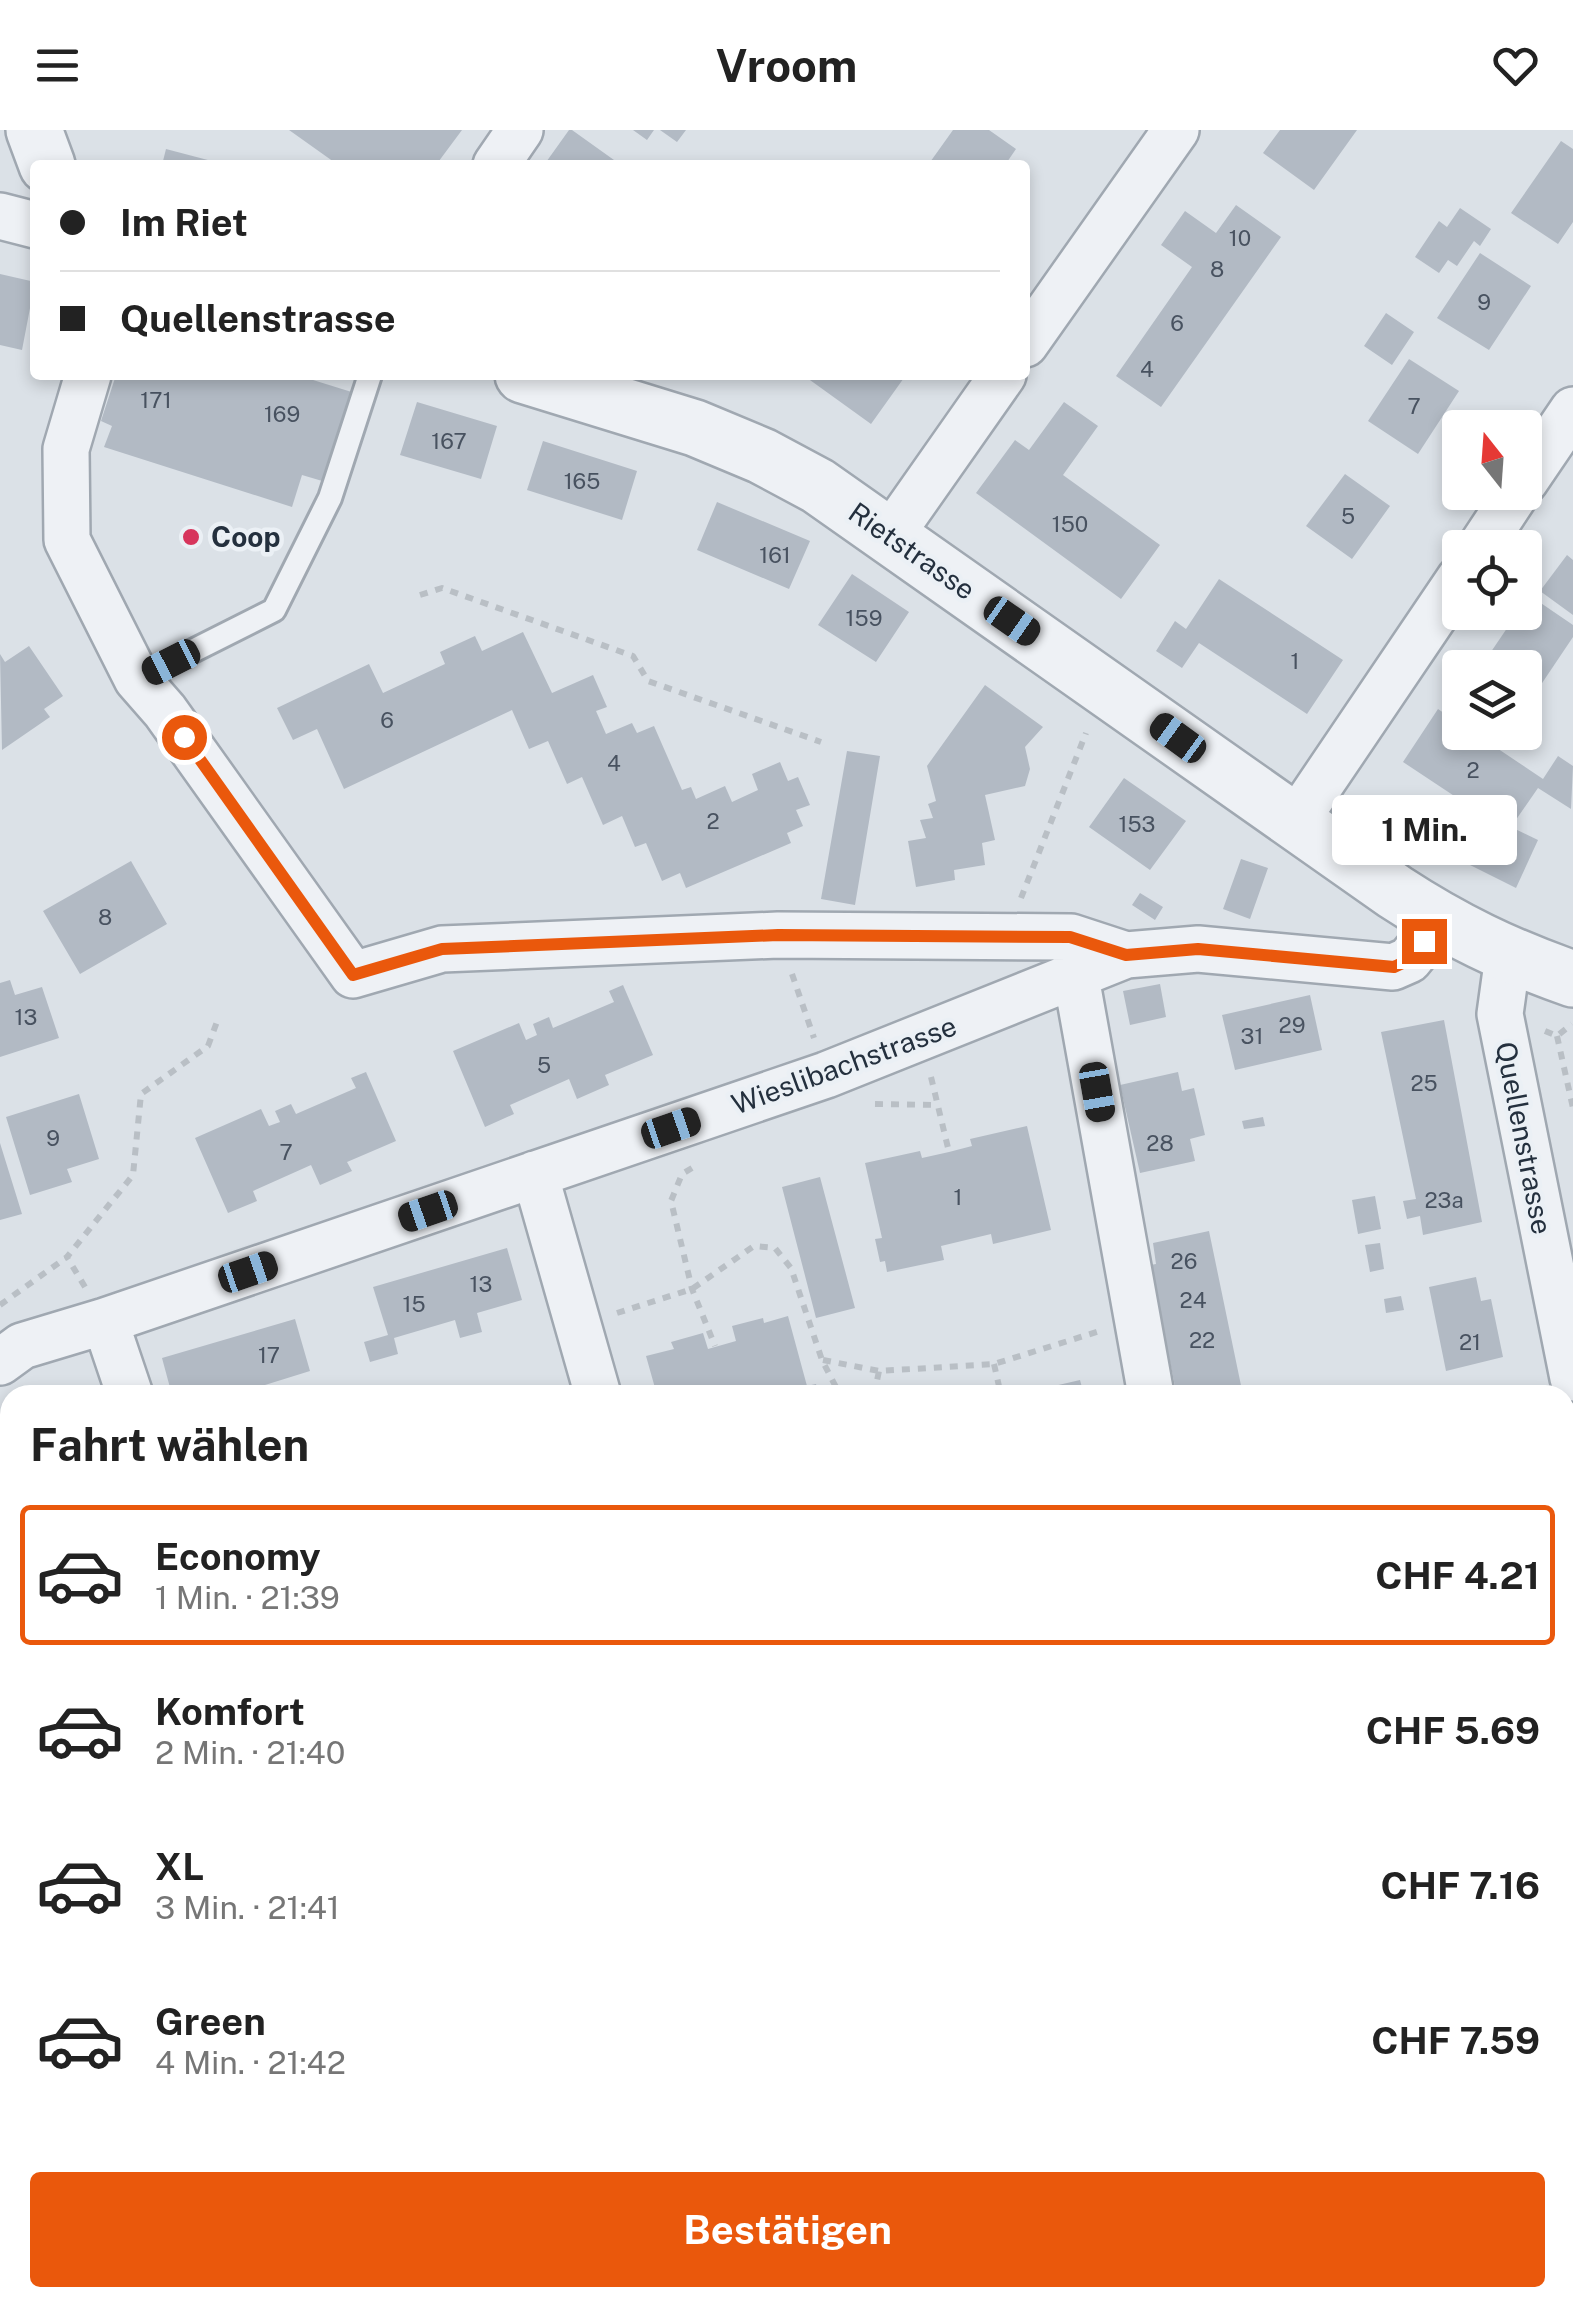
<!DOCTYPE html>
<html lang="de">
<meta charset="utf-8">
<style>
body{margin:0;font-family:"Public Sans",sans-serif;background:#f6f6f6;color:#222;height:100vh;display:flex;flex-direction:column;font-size:38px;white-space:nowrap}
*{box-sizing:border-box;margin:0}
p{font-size:32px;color:#767676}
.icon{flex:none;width:55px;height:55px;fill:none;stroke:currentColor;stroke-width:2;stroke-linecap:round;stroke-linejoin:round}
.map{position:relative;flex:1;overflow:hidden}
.side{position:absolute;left:0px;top:1255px;width:1575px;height:922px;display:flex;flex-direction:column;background:#fff;border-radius:30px 30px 0 0;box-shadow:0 5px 15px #0003}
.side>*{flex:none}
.top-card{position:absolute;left:30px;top:30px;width:1000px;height:220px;border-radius:10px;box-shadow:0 5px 15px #0003;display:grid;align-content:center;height:220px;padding:0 30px;background:#fff}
.needle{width:65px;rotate:343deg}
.tools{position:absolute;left:1442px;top:280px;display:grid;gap:20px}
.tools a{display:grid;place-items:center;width:100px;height:100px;border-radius:10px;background:#fff;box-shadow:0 5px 15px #0003;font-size:50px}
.end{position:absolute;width:45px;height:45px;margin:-22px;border:12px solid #ea580c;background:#fff;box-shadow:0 0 0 5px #fff}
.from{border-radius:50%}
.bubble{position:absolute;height:70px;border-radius:10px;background:#fff;box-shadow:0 5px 15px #0003;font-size:32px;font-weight:700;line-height:70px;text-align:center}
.car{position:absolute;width:30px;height:60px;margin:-30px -15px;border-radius:12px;box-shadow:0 0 8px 2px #0007;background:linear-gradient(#222 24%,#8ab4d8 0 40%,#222 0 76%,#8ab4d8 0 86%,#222 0)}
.top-card b{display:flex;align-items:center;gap:35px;height:95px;font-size:38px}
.top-card b+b{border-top:2px solid #e0e0e0}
.top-card i{width:25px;height:25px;background:#222}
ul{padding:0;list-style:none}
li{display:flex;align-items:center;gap:30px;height:140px;margin:0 20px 15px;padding:0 10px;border:5px solid transparent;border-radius:10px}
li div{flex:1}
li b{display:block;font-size:38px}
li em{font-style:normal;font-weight:700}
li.current{border-color:#ea580c}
li>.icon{width:90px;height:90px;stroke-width:1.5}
h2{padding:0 30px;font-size:45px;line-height:120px}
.cta{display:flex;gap:20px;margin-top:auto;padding:20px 30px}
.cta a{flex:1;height:115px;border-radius:10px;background:#ea580c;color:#fff;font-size:40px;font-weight:700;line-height:115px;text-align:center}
header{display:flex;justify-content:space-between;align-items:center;height:130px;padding:0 30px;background:#fff;font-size:45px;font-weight:700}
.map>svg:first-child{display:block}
</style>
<header><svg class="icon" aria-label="menu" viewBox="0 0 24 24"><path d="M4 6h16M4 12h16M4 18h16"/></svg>Vroom<svg class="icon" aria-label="heart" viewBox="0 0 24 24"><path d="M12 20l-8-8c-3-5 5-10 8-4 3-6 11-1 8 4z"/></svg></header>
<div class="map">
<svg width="1573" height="2177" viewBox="0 0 1573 2177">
<rect width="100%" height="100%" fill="#dbe1e7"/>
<path fill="#c3d1bc" d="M0 1852 10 1884V2168H78L80 2177H0Z"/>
<path fill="#b2bac4" d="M289 0H462L436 35H333L334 32Z
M569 0H572L621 35H544Z
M633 0H654L647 10Z
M660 0H686L677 12Z
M953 0H989L1016 19 1005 35H928Z
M1280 0H1357L1314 60 1263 23Z
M1561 11 1573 19V92L1558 114 1511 83Z
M166 19 223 34V35H162Z
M1236 75 1281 107 1161 277 1116 246 1192 137 1161 115 1185 81 1216 103Z
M1460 78 1491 99 1480 116 1474 111 1457 136 1448 130 1439 143 1415 127 1439 91 1447 97Z
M1480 123 1531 156 1489 220 1437 188Z
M0 144 35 152 22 220 0 215Z
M1386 183 1414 202 1392 235 1364 216Z
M1409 229 1459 261 1418 324 1368 291Z
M116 245H297L358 264 329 353 302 345 292 377 104 317 112 296 101 291Z
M803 245H906L871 294Z
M417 272 497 296 481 349 400 325Z
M1064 272 1098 296 1063 345 1160 415 1121 469 976 363 1015 310 1029 320Z
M543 311 637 341 622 390 527 360Z
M1345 344 1390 376 1352 429 1306 396Z
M717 372 810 411 789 459 697 420Z
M1567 425 1573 430V485L1540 461Z
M852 444 909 482 876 532 818 495Z
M1219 449 1343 530 1307 584 1199 513 1182 538 1156 521 1175 491 1186 499Z
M1529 465 1573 495V507L1530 571 1525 568V538H1480L1518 482H1525V472Z
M523 502 552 563 593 545 607 577 596 581 606 604 632 593 637 603 654 596 682 660 691 657 696 669 725 656 732 672 758 660 752 644 780 632 788 651 798 647 810 675 796 680 803 696 787 703 791 713 686 758 680 743 662 751 646 713 635 717 622 686 603 695 582 647 567 654 548 611 529 619 512 580 344 659 317 599 293 610 277 578 369 534 383 563 445 534 440 522 475 506 482 521Z
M29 516 63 566 44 579 50 587 2 620 0 524 5 532Z
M985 555 1043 597 1025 617 1030 639 1025 656 985 665 995 710 982 713 985 735 954 740 955 750 916 757 908 711 926 708 920 690 933 688 928 674 936 671 927 636Z
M1438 579 1460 594V602H1473L1543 649 1558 626 1573 636 1571 679 1538 658 1511 697 1538 710 1516 758 1468 734 1489 689 1403 632Z
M847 621 880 626 855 775 821 769Z
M1124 648 1186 691 1150 740 1089 697Z
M1241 729 1268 738 1250 789 1223 779Z
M131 731 167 794 80 844 43 781Z
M1140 763 1163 777 1155 790 1132 775Z
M10 850 15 865 42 857 59 908 0 927V853Z
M1160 854 1166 887 1130 895 1123 861Z
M623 855 653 925 605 945 609 955 577 969 569 949 510 975 514 984 485 997 453 921 519 893 526 910 537 905 533 894 549 887 553 898 614 872 609 861Z
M1310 865 1322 920 1235 940 1222 885Z
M1444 890 1482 1092 1423 1105 1420 1086 1407 1089 1403 1071 1416 1069 1381 902Z
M366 942 396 1011 347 1032 352 1041 320 1055 311 1035 253 1061 257 1071 228 1083 195 1008 261 979 269 996 280 992 275 981 291 974 296 984 356 958 351 948Z
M1178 942 1182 961 1194 958 1205 1005 1190 1009 1195 1031 1140 1043 1120 955Z
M79 964 99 1029 67 1039 72 1052 30 1065 6 987Z
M1263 987 1265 996 1244 999 1242 991Z
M1027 996 1051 1100 993 1114 991 1104 941 1116 944 1130 887 1142 885 1131 880 1132 875 1109 882 1108 865 1033 920 1021 922 1028 949 1022 972 1016 970 1009Z
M0 1013 22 1084 0 1090Z
M820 1047 855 1178 816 1188 782 1057Z
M1375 1066 1381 1099 1358 1104 1352 1070Z
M1209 1101 1243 1265H1183L1182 1259 1176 1261 1150 1135 1156 1134 1153 1113Z
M1380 1113 1384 1139 1370 1142 1365 1115Z
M507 1118 522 1170 477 1183 482 1202 460 1208 455 1190 394 1208 398 1224 370 1232 364 1212 388 1205 373 1157Z
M1476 1147 1481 1171 1491 1169 1503 1227 1446 1241 1429 1157Z
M1401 1166 1404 1180 1386 1183 1384 1169Z
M788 1186 807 1256 816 1254 819 1265H657L646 1226 674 1219 671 1212 703 1203 708 1219 736 1211 732 1196 763 1188 764 1193Z
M295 1189 310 1241 265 1255 268 1265H244L243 1261 229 1265H172L162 1228Z
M1080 1250 1084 1265H1024V1263Z
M1457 1257 1459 1265H1440L1439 1261Z
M1 1534 10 1562V1586L0 1590Z
M10 1676V1755H9L0 1727V1680Z
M1573 1715V1766L1565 1768V1717Z
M1573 1861V1937L1565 1939V1862Z
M1573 1987V2051L1565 2053V1988Z
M475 2168H554L555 2169 529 2177H478Z
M664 2168H714L716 2176 666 2177Z"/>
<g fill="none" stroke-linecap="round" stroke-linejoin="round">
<g stroke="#a0a8b1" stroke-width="28">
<path id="service" d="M137 549 274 480 330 368 370 245"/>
</g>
<g stroke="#a0a8b1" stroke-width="50">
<path id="minor" d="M496 35 520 0
M0 86 35 95
M1025 214 1176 0
M88 245 66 319 67 410 137 549 165 581 353 845 442 819 778 805 1071 807 1126 825
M1525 351 1573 280
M890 406 1003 245
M1480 418 1517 362
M1295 692 1460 448
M1508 826 1500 884 1573 1248
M1076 847 1151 1265
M535 1044 598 1265
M105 1191 130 1265
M0 1232 22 1216 105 1191 826 945 1126 825 1198 819 1393 837 1409 830 1440 792
M0 1405 10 1435
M1565 1618 1573 1616
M0 2039 10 2047
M1565 2165 1573 2167
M174 2168 189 2177
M428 2168 431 2177
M836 2168 838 2177
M1110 2177 1150 2168"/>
</g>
<g stroke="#a0a8b1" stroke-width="60">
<path id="tertiary" d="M34 0 47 35
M523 245 695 298 762 326 818 356 1395 762C1453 800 1507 826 1573 849"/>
</g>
<path stroke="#b9bfc5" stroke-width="6" stroke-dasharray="8 8" stroke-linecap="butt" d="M420 465 442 458 633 526 648 551 821 612
M1021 768 1086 603
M792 844 814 908
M1545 901 1557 906 1572 894
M1557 906 1573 978
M931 947 949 1022
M875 974 939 975
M692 1038 682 1044 671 1071 692 1159 715 1216
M85 1157 67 1127 133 1045 141 964 208 916 218 889
M0 1175 67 1127
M617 1183 692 1159 754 1116 775 1118 791 1138 822 1230 840 1265
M823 1230 879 1241 994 1234 1100 1201
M994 1234 1001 1265
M874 1265 879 1241"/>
<use href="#service" stroke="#eef1f5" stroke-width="22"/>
<use href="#minor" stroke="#eef1f5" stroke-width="45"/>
<use href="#tertiary" stroke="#eef1f5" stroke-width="55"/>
</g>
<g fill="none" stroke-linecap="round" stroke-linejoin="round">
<path stroke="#ea580c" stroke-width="12" d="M184 607 353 845 442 819 778 805 1070 807 1126 825 1198 819 1394 837 1409 830 1424 811"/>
</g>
<circle fill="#d7355c" stroke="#ebf0f5" stroke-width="4" cx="191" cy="407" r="10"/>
<g text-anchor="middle" stroke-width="9" stroke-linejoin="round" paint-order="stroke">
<g font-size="22" fill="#485260">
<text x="1240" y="116">10</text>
<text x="1217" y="147">8</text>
<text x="1484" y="180">9</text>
<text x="1177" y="201">6</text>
<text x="1147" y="247">4</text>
<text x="156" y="278">171</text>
<text x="1414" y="284">7</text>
<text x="282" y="292">169</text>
<text x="449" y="319">167</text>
<text x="582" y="359">165</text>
<text x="1348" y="394">5</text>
<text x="1070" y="402">150</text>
<text x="775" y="433">161</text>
<text x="864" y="496">159</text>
<text x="1295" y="539">1</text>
<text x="387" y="598">6</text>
<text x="614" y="641">4</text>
<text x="1473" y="648">2</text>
<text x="713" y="699">2</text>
<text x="1137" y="702">153</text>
<text x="105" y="795">8</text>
<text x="26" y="895">13</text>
<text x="1292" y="903">29</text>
<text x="1252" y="914">31</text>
<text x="544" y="943">5</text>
<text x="1424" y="961">25</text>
<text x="53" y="1016">9</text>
<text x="1160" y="1021">28</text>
<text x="286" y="1030">7</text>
<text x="958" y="1075">1</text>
<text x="1444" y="1078">23a</text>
<text x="1184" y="1139">26</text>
<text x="481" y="1162">13</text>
<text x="1193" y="1178">24</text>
<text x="414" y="1182">15</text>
<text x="1202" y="1218">22</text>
<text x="1470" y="1220">21</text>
<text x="269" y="1233">17</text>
</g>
<g font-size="28" font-weight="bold" fill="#24303e" stroke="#ebf0f5" text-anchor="start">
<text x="211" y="417">Coop</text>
</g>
<g font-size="28" fill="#24303e" stroke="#ebf0f5">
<text transform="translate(912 421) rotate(35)" y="10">Rietstrasse</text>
<text transform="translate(844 935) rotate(-20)" y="10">Wieslibachstrasse</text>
<text transform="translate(1524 1008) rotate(79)" y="10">Quellenstrasse</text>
</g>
</g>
</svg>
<div class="tools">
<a><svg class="needle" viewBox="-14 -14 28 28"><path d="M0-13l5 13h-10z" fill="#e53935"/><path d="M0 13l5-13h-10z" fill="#767676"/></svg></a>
<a><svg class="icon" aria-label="locate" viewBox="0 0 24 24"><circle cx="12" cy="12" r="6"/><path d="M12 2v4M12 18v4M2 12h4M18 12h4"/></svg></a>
<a><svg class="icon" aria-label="layers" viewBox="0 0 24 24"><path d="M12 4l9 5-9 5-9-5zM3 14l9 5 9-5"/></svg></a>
</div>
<i class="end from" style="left:184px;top:607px"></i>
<i class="end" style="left:1424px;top:811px"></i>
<div class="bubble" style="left:1332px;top:665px;width:185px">1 Min.</div>
<i class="car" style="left:1012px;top:491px;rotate:125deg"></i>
<i class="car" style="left:171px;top:532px;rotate:243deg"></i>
<i class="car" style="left:1178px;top:608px;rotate:306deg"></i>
<i class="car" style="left:1097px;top:962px;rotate:170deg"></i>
<i class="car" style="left:671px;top:998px;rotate:71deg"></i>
<i class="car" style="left:428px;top:1081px;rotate:251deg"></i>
<i class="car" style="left:248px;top:1142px;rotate:71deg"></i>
<div class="top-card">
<b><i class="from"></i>Im Riet</b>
<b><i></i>Quellenstrasse</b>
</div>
<section class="side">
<h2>Fahrt wählen</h2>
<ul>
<li class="current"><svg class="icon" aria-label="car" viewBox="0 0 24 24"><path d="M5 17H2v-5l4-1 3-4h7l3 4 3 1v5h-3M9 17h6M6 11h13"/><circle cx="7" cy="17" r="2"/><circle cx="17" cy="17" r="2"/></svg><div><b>Economy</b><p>1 Min. · 21:39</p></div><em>CHF 4.21</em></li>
<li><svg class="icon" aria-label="car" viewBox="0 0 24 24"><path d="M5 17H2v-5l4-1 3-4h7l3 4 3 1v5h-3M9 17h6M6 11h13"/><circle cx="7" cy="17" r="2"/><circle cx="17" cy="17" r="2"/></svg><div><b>Komfort</b><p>2 Min. · 21:40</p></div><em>CHF 5.69</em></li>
<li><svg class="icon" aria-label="car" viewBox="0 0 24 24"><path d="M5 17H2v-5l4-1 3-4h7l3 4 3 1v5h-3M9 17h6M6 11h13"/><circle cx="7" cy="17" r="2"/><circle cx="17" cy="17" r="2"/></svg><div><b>XL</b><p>3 Min. · 21:41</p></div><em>CHF 7.16</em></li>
<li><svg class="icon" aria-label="car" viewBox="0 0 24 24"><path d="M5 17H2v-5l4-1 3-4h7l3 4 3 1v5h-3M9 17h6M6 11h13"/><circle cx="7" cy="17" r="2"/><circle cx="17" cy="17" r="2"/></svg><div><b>Green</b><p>4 Min. · 21:42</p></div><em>CHF 7.59</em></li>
</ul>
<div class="cta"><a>Bestätigen</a></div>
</section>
</div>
